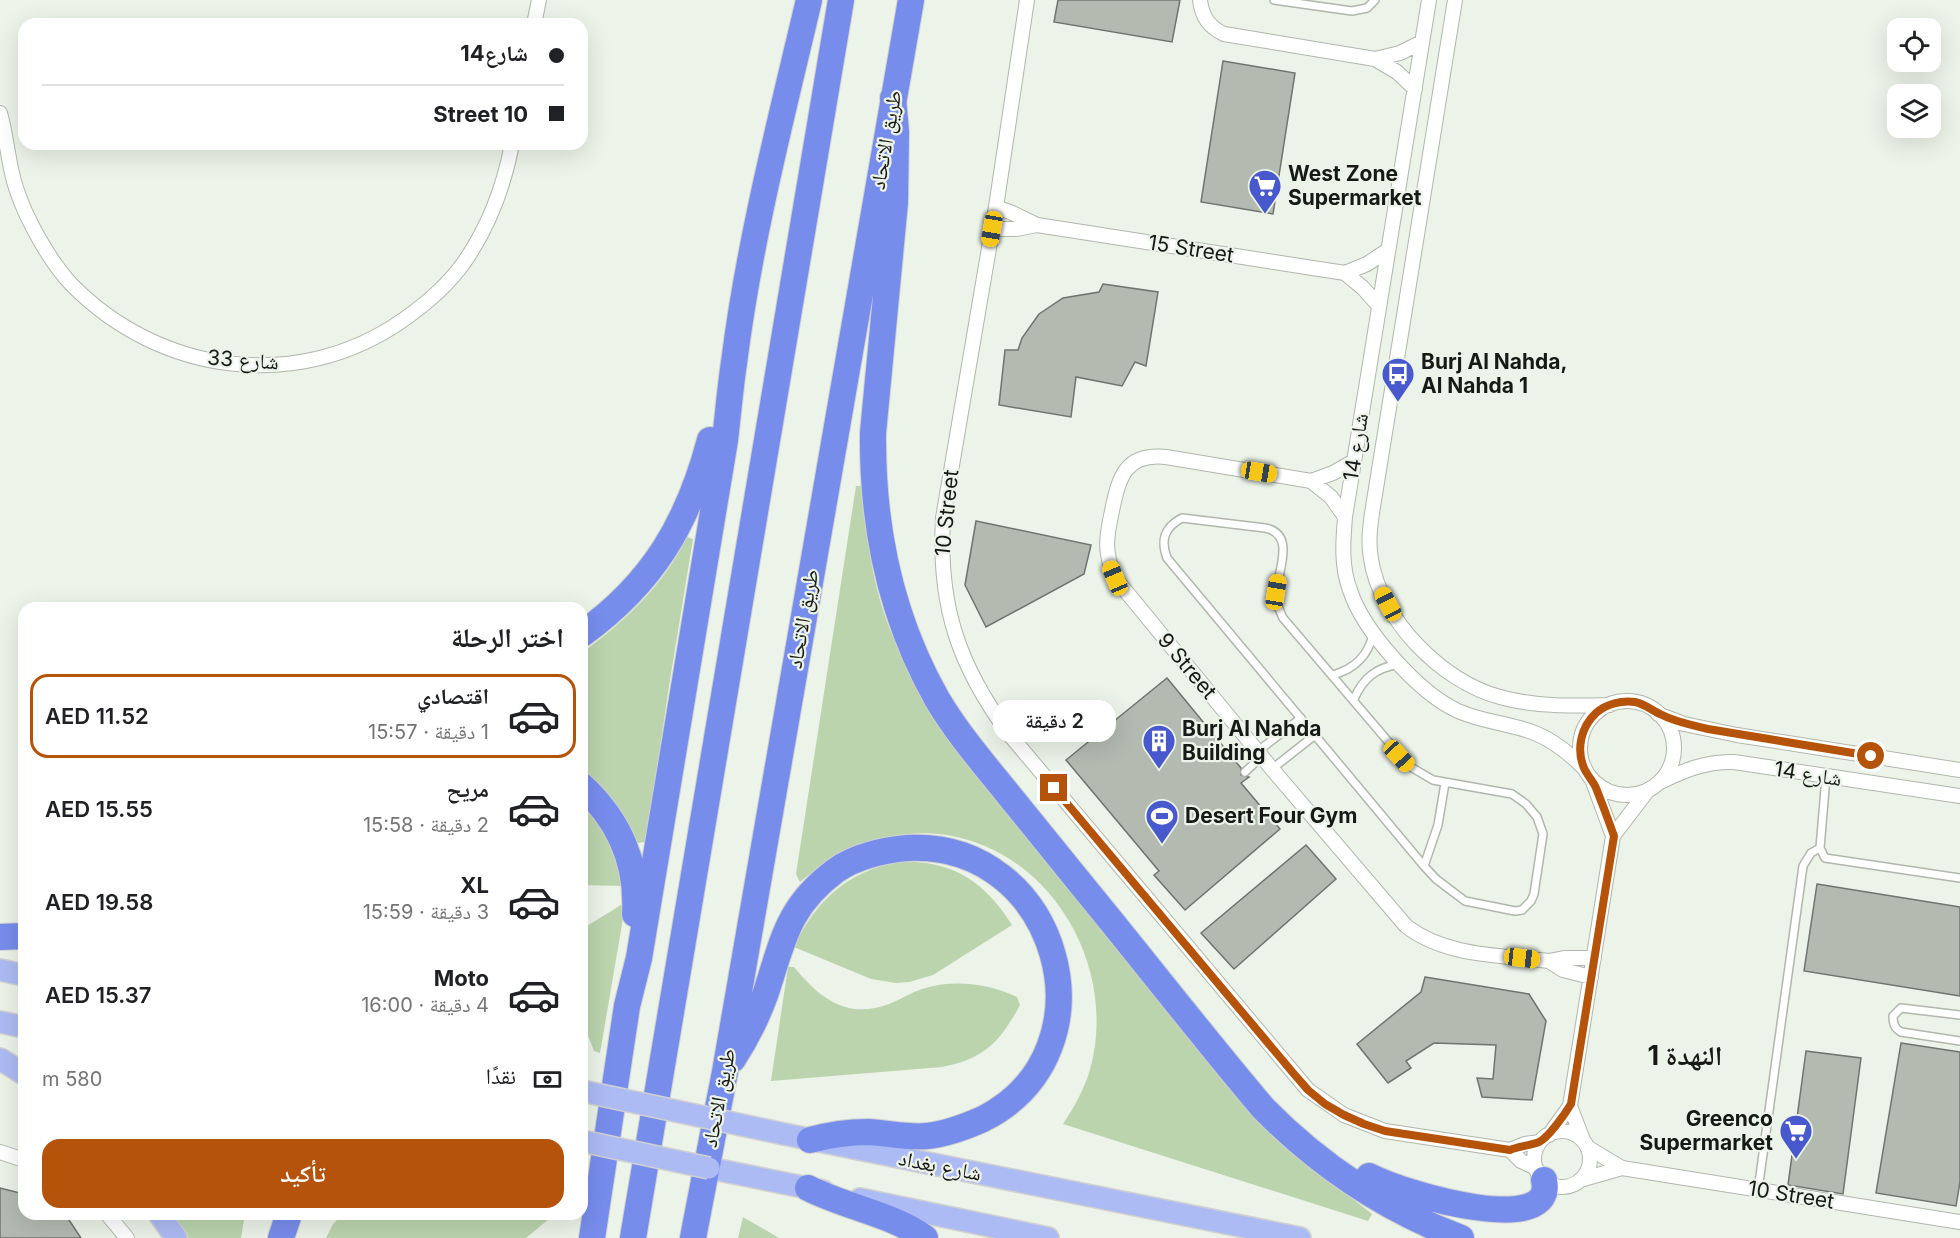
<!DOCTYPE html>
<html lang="ar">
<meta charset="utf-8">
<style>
body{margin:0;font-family:Inter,"Noto Naskh Arabic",sans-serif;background:#f2f2f2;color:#202124;direction:rtl;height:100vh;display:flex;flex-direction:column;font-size:22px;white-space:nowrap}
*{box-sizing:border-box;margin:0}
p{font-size:20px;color:#757577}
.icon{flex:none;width:33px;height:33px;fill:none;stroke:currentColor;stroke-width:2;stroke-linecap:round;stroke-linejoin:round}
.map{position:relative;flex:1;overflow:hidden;direction:ltr}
.side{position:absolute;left:18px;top:602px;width:570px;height:618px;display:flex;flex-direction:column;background:#fff;border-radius:18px;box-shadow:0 6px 24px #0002;direction:rtl}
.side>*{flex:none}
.guide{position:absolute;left:18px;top:18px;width:570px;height:132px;border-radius:18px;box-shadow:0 6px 24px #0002;direction:rtl;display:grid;align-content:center;height:132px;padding:0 24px;background:#fff}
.fabs{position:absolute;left:1887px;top:18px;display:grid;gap:12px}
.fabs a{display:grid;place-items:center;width:54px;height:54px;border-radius:12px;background:#fff;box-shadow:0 6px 24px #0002;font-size:30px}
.end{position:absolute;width:27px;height:27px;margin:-14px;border:8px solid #b45309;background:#fff;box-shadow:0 0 0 3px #fff}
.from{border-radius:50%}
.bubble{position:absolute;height:42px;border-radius:18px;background:#fff;box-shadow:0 6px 24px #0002;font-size:20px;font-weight:600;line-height:42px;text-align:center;direction:rtl}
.car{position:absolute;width:18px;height:36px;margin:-18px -9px;border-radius:8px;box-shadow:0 0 4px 2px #0007;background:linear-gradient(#f5c518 24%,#345 0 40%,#f5c518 0 76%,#345 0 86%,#f5c518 0)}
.guide b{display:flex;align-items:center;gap:21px;height:57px;font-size:22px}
.guide b+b{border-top:2px solid #e0e0e0}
.guide i{width:15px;height:15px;background:#202124}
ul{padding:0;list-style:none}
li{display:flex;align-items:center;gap:18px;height:84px;margin:0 12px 9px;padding:0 12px;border:3px solid transparent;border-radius:18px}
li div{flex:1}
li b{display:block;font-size:22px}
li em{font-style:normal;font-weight:600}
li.selected{border-color:#b45309}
li>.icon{width:54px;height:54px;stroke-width:1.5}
h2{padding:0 24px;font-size:27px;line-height:72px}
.pay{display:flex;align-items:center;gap:15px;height:66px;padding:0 24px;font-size:22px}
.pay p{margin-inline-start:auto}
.button{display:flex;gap:12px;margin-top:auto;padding:12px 24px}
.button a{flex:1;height:69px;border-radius:18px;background:#b45309;color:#fff;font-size:24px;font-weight:600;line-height:69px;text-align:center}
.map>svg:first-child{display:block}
</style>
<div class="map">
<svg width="1960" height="1238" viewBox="0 0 1960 1238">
<rect width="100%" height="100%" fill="#ecf3e8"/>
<path fill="#bbd4ae" d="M856 486H862C866 535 872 586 891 632 898 650 907 666 915 683L1312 1167 1372 1214 1368 1221 1063 1124C1073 1109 1082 1093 1088 1076 1121 974 1056 853 947 835 893 827 841 848 800 882L796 874Z
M687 537 693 539 669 686 647 837 644 842 638 843 610 797 582 771V653C625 621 663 586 687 537Z
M582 804C606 827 615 855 623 886L582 885Z
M900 862C952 860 985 882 1012 925L933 975 909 982 896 983 871 979 794 947C815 901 849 870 900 862Z
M621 905 625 907 600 1053 594 1051 589 1038 582 1031V929Z
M788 967H794C820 998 846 1020 889 1004 900 1000 910 993 922 989 953 979 988 983 1017 997L1020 1005C1000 1042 984 1059 942 1067L771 1081Z
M173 1214H245L241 1238H189Z
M343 1214H555L526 1238H326L333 1224Z
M743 1217 779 1238H738Z"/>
<path fill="#b3bab0" stroke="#6f756c" stroke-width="1.5" d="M1058 0H1180L1172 42 1054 22Z
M1223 61 1295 73 1273 214 1201 202Z
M1103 284 1158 292 1146 366 1135 362 1122 386 1076 377 1071 417 999 405 1005 350H1018L1022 338 1039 314 1063 298 1099 292Z
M976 521 1091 545 1084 574 986 627 965 585Z
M1167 678 1241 768V775L1249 777 1241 783 1280 829 1185 910 1154 875 1159 871 1066 760Z
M1306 845 1336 879 1234 969 1201 933Z
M1817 884 1960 907V996L1804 971Z
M1425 977 1529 994 1546 1021 1532 1100 1482 1097 1477 1078 1493 1079 1496 1045 1434 1043 1406 1061 1411 1068 1388 1083 1357 1044 1421 992Z
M1901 1043 1960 1052V1182L1956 1206 1876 1193Z
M1806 1051 1861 1058 1843 1194 1788 1185Z
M0 1188 24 1194V1214H65L81 1238H0Z"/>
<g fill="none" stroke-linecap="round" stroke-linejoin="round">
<g stroke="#b0b7ad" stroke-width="10">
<path id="service" d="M1274 0 1352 11 1367 8 1375 0
M1182 518 1265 528C1297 534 1277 573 1276 594 1276 603 1279 610 1283 618L1409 766 1433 780 1512 794 1526 804 1537 817 1543 834 1534 894 1531 901 1522 910 1515 911 1465 901 1436 879 1424 866 1167 558C1160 539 1165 527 1182 518Z
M1333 675C1354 669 1368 657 1373 634
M1354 699C1363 678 1376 668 1399 664
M1258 751 1301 718
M1272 769 1315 735
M1245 772 1262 756
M1826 777 1820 848 1825 858 1960 878
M1424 866 1438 825 1445 783
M1960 1015 1901 1008 1893 1016C1893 1023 1894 1028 1901 1032L1960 1041
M1758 1190 1803 866 1811 853 1820 848"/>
</g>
<g stroke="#b0b7ad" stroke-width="16">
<path id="minor" d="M1027 0 996 207 943 518C938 605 958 665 1009 734L1308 1090 1344 1115 1385 1131 1510 1150
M1200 0C1202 17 1209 27 1224 34L1375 59 1397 72 1415 89
M1429 0 1345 517C1343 542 1341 566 1350 590 1363 631 1419 693 1458 711 1485 723 1512 723 1537 734 1556 742 1571 755 1585 769
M1455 0 1372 513C1370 528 1368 543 1371 559 1380 619 1442 682 1500 697 1535 707 1574 706 1610 705
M534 24 539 0
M1375 59 1400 53 1422 42
M0 113C7 137 8 164 16 188 26 219 50 262 72 285 161 375 299 393 403 320 426 304 449 284 465 261 489 226 504 186 512 144
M996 207 1010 212 1037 225 1345 273 1363 288 1379 306
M992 229H1016L1037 225
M1345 273 1367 264 1388 250
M1354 461 1333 473 1311 481 1166 457C1125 453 1119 477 1112 511 1106 538 1104 552 1115 578L1272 769 1406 926C1446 957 1501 955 1549 961L1564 958H1594
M1311 481 1331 497 1345 517
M1580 748a47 47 0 1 1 94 0a47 47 0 1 1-94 0Z
M1658 714 1684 724 1737 735 1960 770
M1593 782 1613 836
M1658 783C1683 771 1705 761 1734 762L1960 796
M1549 961 1563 970 1591 977
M1570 1106 1613 836 1648 790
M1570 1106 1583 1140
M1534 1159a28 28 0 1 1 56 0a28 28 0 1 1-56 0Z
M1549 1135 1570 1106
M1587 1147 1622 1168 1960 1222
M1510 1150 1521 1161 1536 1168
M1510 1150 1525 1144 1540 1142
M0 1152 24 1160
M1580 1180 1622 1168
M107 1214 127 1238"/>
</g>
<g stroke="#d0d1d0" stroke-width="24">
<path id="primary" d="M0 970 24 975
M0 1022 24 1027
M0 1059 24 1074
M784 1134 1300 1238
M709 1168 823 1191
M860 1199 1048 1238
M159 1214 176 1238"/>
</g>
<g stroke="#d0d1d0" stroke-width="28">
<path id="motorway" d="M893 98 896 132 895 202 873 433C872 528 890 616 937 699 957 733 983 763 1008 794 1033 825 1059 857 1085 889 1145 962 1202 1036 1263 1108 1320 1166 1384 1209 1461 1238
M582 634C653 583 688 523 710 440
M582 786C619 820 638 864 635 914
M0 937 24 936
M733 1059C746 1039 757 1017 765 995 783 942 786 908 835 871 854 857 883 850 907 848 1058 839 1119 1050 983 1119 965 1127 947 1134 927 1136 907 1138 888 1133 868 1132 848 1132 829 1135 810 1140
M1369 1176C1408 1196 1557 1238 1544 1180
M808 1188C845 1207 892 1214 925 1238
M281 1238 289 1214
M592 1238 627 1006 639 958 725 440C728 415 730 389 734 363 749 242 781 119 809 0
M633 1238 841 0
M693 1238 725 1072 911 0"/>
</g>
<use href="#service" stroke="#fff" stroke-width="7"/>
<use href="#minor" stroke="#fff" stroke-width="14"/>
<use href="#primary" stroke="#adbbf4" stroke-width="21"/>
<use href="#motorway" stroke="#778dec" stroke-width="26"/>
<g stroke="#d0d1d0" stroke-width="24" stroke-linecap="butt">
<path id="primary-bridge" d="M582 1091 784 1134
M582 1141 709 1168"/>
</g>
<use href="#primary-bridge" stroke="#adbbf4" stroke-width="21"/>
</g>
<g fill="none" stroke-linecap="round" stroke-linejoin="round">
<path stroke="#b45309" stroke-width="8" d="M1054 788 1294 1074 1308 1090 1325 1104 1344 1115 1364 1124 1385 1131 1510 1150C1519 1146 1529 1146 1539 1142 1548 1138 1565 1114 1571 1104L1614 836C1608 819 1602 803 1596 788 1593 781 1587 775 1584 768 1576 749 1581 727 1596 713 1606 704 1622 700 1635 702 1645 704 1651 710 1660 714 1675 722 1692 725 1708 729L1871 756"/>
</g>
<defs>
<g id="supermarket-pin" transform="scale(1.725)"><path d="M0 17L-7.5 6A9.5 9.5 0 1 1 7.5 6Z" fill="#4858cd" stroke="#ecf3e8"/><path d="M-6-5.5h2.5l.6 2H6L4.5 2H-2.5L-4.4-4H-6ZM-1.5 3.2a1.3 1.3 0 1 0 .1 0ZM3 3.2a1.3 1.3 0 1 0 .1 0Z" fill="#fff"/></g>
<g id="bus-pin" transform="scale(1.725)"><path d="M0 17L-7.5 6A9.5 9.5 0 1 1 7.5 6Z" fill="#4858cd" stroke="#ecf3e8"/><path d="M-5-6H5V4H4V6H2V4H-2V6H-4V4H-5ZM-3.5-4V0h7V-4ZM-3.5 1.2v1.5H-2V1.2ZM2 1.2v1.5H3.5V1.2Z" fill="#fff"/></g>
<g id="building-pin" transform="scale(1.725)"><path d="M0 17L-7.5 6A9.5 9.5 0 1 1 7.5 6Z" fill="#4858cd" stroke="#ecf3e8"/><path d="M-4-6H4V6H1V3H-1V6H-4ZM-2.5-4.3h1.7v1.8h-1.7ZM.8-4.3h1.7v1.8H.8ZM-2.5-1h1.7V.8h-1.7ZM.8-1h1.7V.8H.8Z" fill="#fff"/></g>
<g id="stadium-pin" transform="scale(1.725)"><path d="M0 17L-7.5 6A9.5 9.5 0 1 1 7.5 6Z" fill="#4858cd" stroke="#ecf3e8"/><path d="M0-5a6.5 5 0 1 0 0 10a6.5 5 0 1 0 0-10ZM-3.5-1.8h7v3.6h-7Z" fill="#fff"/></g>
</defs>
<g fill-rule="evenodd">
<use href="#supermarket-pin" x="1265" y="186"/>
<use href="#bus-pin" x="1398" y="374"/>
<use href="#building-pin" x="1159" y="741"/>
<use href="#stadium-pin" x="1162" y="816"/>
<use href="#supermarket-pin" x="1796" y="1131"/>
</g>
<g text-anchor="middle" stroke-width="4.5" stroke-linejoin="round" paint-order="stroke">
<g font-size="21" fill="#161915" stroke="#ecf3e8">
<text transform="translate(886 140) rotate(-80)" y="7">طريق الاتحاد</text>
<text transform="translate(1191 249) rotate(9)" y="7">15 Street</text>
<text transform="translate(243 360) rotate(4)" y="7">شارع 33</text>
<text transform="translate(1356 447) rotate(-81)" y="7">شارع 14</text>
<text transform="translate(947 513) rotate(-84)" y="7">10 Street</text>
<text transform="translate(803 619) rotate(-80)" y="7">طريق الاتحاد</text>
<text transform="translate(1187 666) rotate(50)" y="7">9 Street</text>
<text transform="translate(1808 774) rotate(9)" y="7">شارع 14</text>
<text transform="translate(719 1098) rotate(-79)" y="7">طريق الاتحاد</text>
<text transform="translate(940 1166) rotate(11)" y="7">شارع بغداد</text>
<text transform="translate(1791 1195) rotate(9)" y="7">10 Street</text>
</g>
<g font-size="21" font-weight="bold" fill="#161915" stroke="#ecf3e8" text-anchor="start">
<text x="1288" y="181">West Zone<tspan x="1288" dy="24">Supermarket</tspan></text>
<text x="1421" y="369">Burj Al Nahda,<tspan x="1421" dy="24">Al Nahda 1</tspan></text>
<text x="1182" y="736">Burj Al Nahda<tspan x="1182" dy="24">Building</tspan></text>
<text x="1185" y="823">Desert Four Gym</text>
<text x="1773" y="1126" text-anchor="end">Greenco<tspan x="1773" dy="24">Supermarket</tspan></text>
</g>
<g font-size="27" font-weight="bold" fill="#161915" stroke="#ecf3e8">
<text x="1685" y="1065">النهدة 1</text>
</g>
</g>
</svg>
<div class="fabs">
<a><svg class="icon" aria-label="locate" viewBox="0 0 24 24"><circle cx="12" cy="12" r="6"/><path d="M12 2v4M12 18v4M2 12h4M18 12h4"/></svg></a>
<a><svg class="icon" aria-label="layers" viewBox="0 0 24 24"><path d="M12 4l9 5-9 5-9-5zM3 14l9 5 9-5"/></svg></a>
</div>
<i class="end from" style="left:1871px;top:756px"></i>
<i class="end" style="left:1054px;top:788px"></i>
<div class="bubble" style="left:993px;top:700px;width:123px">2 دقيقة</div>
<i class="car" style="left:992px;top:229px;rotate:190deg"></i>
<i class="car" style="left:1259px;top:472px;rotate:99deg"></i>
<i class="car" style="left:1115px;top:578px;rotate:337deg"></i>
<i class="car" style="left:1276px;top:592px;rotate:9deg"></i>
<i class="car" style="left:1388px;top:604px;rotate:332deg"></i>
<i class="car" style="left:1399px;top:756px;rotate:137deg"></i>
<i class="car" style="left:1522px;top:958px;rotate:97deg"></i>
<div class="guide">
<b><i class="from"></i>شارع14</b>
<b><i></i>10 Street</b>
</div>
<section class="side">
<h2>اختر الرحلة</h2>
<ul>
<li class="selected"><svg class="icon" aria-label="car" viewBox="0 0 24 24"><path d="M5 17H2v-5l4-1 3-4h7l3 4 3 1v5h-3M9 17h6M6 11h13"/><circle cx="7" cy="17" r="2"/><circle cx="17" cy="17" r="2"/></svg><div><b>اقتصادي</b><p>1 دقيقة · 15:57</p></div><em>AED 11.52</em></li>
<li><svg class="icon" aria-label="car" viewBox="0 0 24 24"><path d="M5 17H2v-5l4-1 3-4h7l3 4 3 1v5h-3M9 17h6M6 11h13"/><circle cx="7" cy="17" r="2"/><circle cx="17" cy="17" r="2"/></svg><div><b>مريح</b><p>2 دقيقة · 15:58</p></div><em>AED 15.55</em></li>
<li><svg class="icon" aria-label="car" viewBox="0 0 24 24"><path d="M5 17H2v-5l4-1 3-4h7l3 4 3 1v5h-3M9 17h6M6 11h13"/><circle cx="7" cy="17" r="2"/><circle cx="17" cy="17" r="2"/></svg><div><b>XL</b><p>3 دقيقة · 15:59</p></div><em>AED 19.58</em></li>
<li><svg class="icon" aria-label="car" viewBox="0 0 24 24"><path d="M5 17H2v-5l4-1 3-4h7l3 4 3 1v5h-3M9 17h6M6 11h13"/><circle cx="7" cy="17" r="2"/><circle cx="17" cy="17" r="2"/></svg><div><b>Moto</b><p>4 دقيقة · 16:00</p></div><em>AED 15.37</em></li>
</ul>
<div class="pay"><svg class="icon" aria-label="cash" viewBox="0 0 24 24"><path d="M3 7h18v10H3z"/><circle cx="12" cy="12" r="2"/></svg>نقدًا<p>580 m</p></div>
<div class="button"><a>تأكيد</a></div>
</section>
</div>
